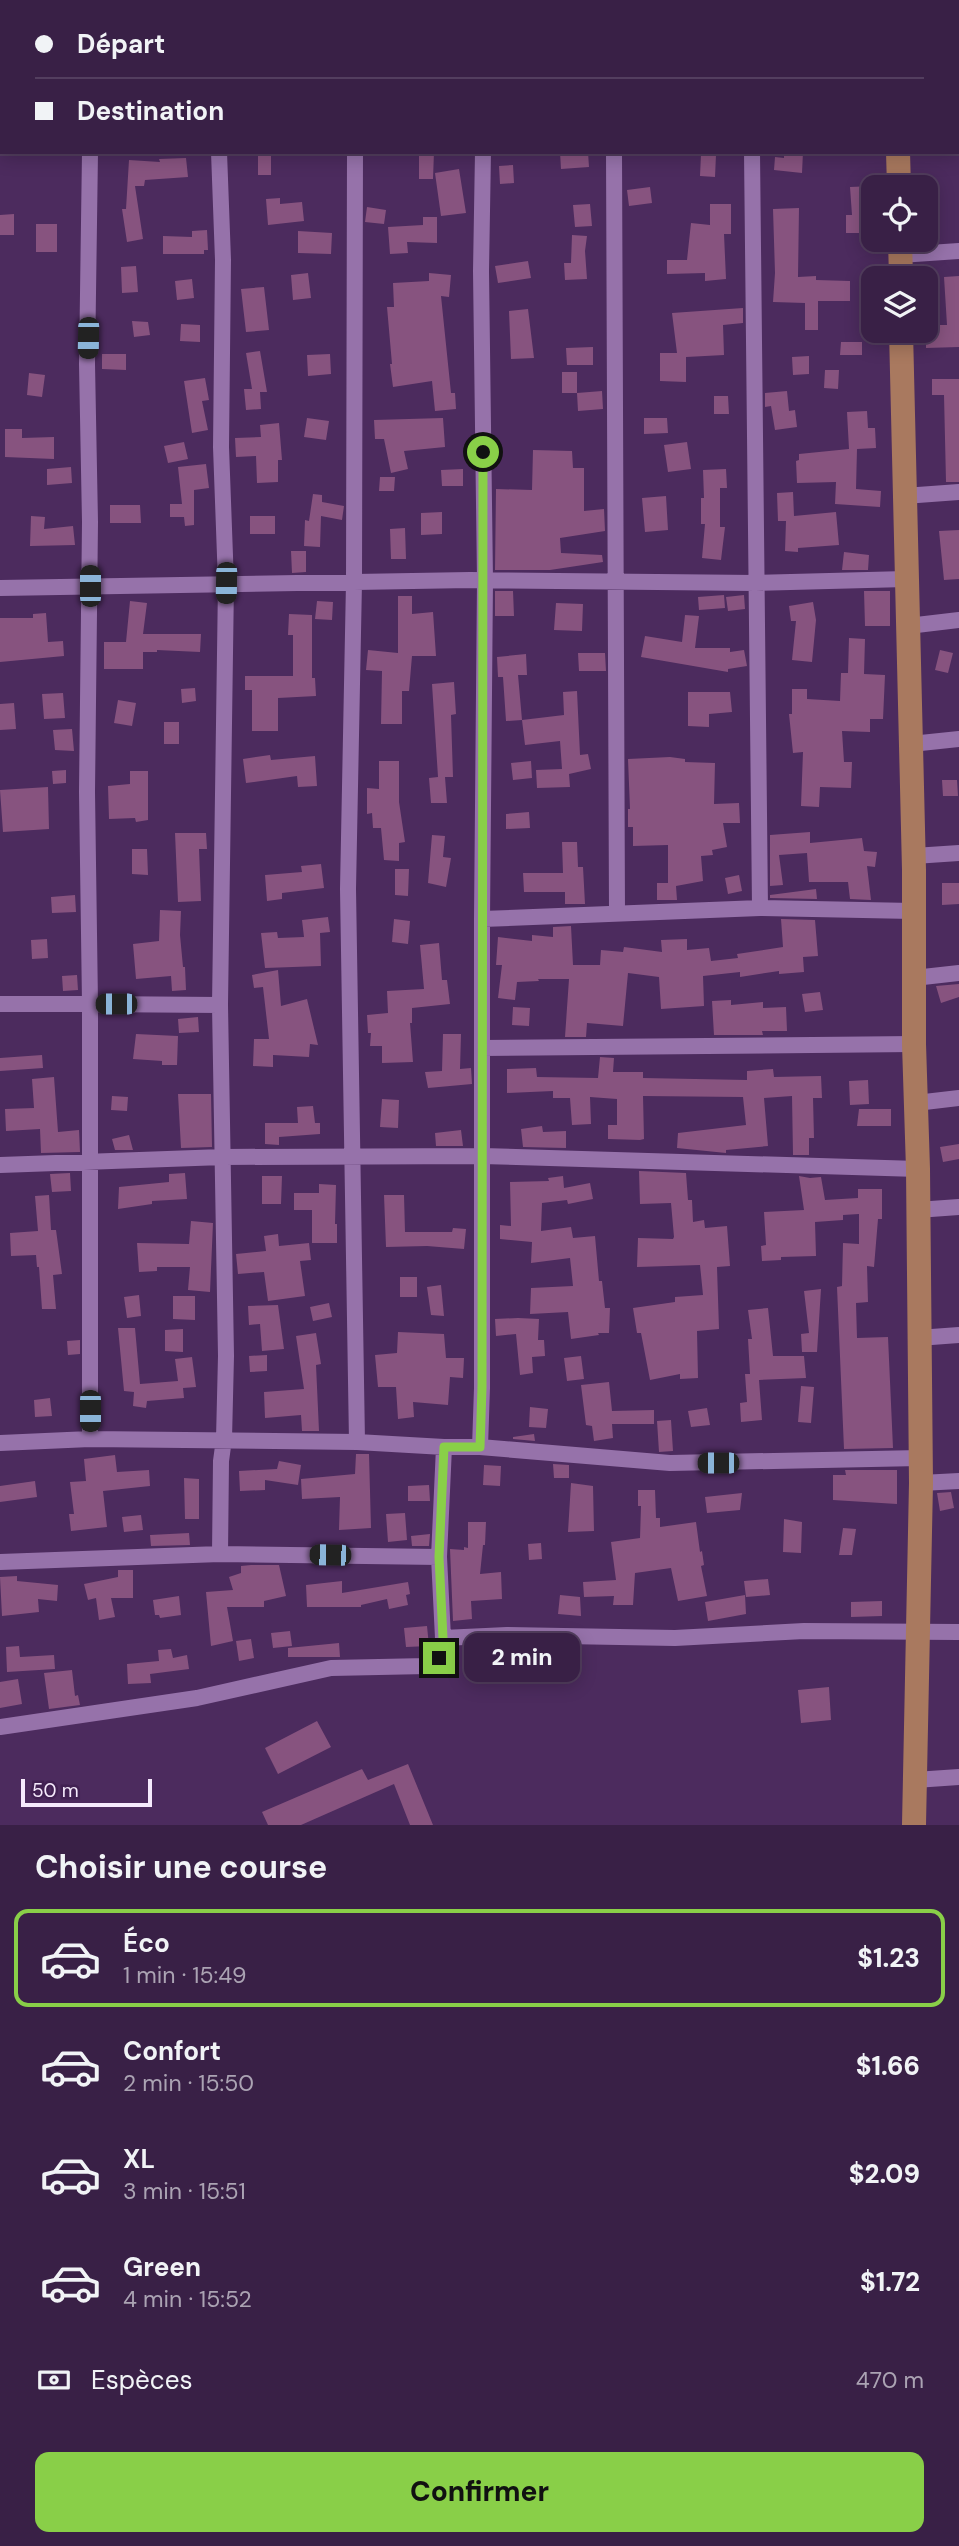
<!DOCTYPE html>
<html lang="fr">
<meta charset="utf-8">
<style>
body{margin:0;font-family:"DM Sans",sans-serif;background:#442d51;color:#f1f3f6;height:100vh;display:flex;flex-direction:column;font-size:26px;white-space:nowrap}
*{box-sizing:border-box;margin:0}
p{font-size:23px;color:#aba3b3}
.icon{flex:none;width:38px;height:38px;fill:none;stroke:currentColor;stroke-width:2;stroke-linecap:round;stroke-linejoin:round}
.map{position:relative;height:1825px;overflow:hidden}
.drawer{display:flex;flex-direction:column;background:#392046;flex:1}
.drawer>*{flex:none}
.top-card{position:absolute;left:0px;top:0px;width:959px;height:154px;box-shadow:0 4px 18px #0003,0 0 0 2px #533e5f;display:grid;align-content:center;height:154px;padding:0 35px;background:#392046}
.tools{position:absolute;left:861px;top:175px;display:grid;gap:14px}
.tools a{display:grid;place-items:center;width:77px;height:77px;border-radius:14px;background:#392046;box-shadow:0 4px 18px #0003,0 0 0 2px #533e5f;font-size:35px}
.scale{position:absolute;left:21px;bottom:18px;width:131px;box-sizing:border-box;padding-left:7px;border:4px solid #f5eafc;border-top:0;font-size:19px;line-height:24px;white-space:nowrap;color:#f5eafc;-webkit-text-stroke:5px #412152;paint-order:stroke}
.end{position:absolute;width:32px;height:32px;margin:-16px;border:9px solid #89cf48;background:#111;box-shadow:0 0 0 4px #111}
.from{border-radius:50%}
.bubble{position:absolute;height:49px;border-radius:14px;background:#392046;box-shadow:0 4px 18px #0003,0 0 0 2px #533e5f;font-size:23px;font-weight:800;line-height:49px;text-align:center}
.car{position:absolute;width:21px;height:42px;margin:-21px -10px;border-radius:9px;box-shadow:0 0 5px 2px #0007;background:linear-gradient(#222 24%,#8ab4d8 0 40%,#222 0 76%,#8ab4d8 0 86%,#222 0)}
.top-card b{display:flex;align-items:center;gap:24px;height:66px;font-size:26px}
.top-card b+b{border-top:2px solid #533e5f}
.top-card i{width:18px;height:18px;background:#f1f3f6}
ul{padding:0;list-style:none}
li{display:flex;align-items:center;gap:21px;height:98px;margin:0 14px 10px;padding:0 21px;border:4px solid transparent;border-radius:14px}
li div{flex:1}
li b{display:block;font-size:26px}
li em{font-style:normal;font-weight:800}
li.current{border-color:#89cf48}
li>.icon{width:63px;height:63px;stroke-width:1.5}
h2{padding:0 35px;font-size:32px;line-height:84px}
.pay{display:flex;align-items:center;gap:18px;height:77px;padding:0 35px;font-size:26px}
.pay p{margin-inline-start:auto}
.cta{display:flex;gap:14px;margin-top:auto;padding:14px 35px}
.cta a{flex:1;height:80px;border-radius:14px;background:#89cf48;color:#111;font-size:28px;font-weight:800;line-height:80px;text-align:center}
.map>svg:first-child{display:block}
</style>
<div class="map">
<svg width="959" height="1825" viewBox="0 0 959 1825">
<rect width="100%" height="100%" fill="#4c2b5e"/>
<path fill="#87537f" d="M419 152H434L433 179H419Z
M560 152H588L589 167 561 169Z
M784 152H803L802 173 774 170 775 157 784 158Z
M258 153H271V175H258Z
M701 154 716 155 715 177 700 176Z
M186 158 188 177 145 180 144 186H135L143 239 127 242 122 209H126L129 160 160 162 159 159Z
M513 165 514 183 500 184 499 166Z
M459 169 466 213 441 216 435 173Z
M873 186V233H846V215H852L850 187Z
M650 187 652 203 629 206 627 190Z
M280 198V204L302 202 304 221 268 225 266 199Z
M590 204 592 226 575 227 573 205Z
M710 204H731V234H724L726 279 705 281V273L667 274V260H687L691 223 710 225Z
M367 207 386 210 384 224 365 222Z
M799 208 798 277 816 276V280L850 281V301H818V330H805V303L773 302 775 273 773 209Z
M14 214V235H0V215Z
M423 217H437V243L407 242 408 253 390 254 388 227 423 225Z
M36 224H57V252H36Z
M207 230 208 250H204V254H163V236L192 237V231Z
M298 231 332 233 331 254 298 253Z
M572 235 587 236 585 251 587 279 565 280 564 263H571Z
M528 261 531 278 498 283 495 266Z
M136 266 138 292 122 293 121 267Z
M308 273 311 298 293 300 291 275Z
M429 273 451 275 449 297 441 296 451 393H455L456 409 435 411 432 381 393 387 390 364H392L387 307H394L393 283 429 281Z
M959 276V347L926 348V325H947L944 277Z
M192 279 194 298 177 300 175 281Z
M264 287 269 330 246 332 241 289Z
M743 308V323L723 325 724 355 686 357V382L660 381V353H677L672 313Z
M528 309 534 358 511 359 509 311Z
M132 321 148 322 150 335 134 337Z
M181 324 200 325V342L180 341Z
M841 342H862V355H840Z
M593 347V365H567L566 348Z
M260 351 267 392H260L261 409 246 410 244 389H252L246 353Z
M102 354H126V370L102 369Z
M330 354 331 374 308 376 307 355Z
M809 356V374L793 375 792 357Z
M825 370H839L838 389 824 388Z
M562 372H577V393H562Z
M29 373 45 375 42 397 27 395Z
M205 378 209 400 202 401 208 430 192 433 184 381Z
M932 379H959V482H946L944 395H932Z
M602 391 603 409 578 411 577 393Z
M787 391 789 411 795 410 797 427 775 430 771 406 765 407V393Z
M714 396H728L729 414H714Z
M867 411 868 428H875L876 448 857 449 856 489 881 491 880 507 835 504 836 482 797 483 796 461 799 460V454L849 449 847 412Z
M307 418 329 421 326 440 304 437Z
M443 418 445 447 404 451 408 469 391 473 384 439H375L374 420Z
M644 418H667L668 433 644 434Z
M279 423 282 460H278V482L257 483 256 456 236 457 235 438 261 437 260 425Z
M5 429H22V438L54 437V459L5 457Z
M184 442 188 459 168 463 164 446Z
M687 442 691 469 668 472 664 445Z
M533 450 572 451 573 468H584V511L604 509 605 531 560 538 561 553 602 555 603 562 550 570H495L496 489 532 490Z
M206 464 209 488 194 490V525L185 526 184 517H170V504H182L178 467Z
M71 467 72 483 47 485V469Z
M463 469V486H442L441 470Z
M726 469 727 488H720V527H725L721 560 702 558 705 524H701V498H704L703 470Z
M380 477H395L394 491H379Z
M793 492 794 516 836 512 839 545 798 548V552L785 551 786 521H778L777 493Z
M313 494 322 495V502L344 506 342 520 321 516 320 547 304 546 305 520 309 521Z
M666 496 668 530 645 532 642 498Z
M110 505H140L141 523H110Z
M442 512V534L421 535V513Z
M31 516 45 517 44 529 73 526 75 545 30 546Z
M250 516H275V534H250Z
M405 528 406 559H391L390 529Z
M959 530V579L944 580 939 531Z
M291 551H306V572L292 573Z
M844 552 869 555 868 570H842Z
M495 591H513L514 616H495Z
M864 591H890V626H865Z
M724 595 725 608 699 610 698 597Z
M744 595 745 609 728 611 726 597Z
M398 596H412V614L433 612 436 656H412L409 691H402V724H381L382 671 366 670 368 650 398 653Z
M130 601 147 603 143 634H201L200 652 157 650V652H143V669H104V642H126Z
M317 601 333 602 332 620 315 619Z
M813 602 816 620 812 662 792 660 796 621H791L789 606Z
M556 603 583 604 582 631 554 630Z
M46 613 48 642 63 641 64 656 0 662V618H33V614Z
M289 614 312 615V678H315L316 696 278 698V731H252V690H245V676H293V635H288Z
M685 615 699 616 695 648H730V652L744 650 747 666 728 669V672L641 657 645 636 682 642Z
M849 638 865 639 864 674 885 675 883 719H870V732L842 731 844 762H852L851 788 820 787 819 807 801 806 803 752 793 753 789 714H792V689H807V699L840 701 841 673H848Z
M940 650 953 653 948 673 935 670Z
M578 653H605L606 671H579Z
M526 654 527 675H518L522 720 506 721 503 677H498L497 657Z
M454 682 456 714 451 715 453 777H445L447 803H431L429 778 438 777 432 684Z
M195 688 196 701 182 703 181 689Z
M577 691 580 755 588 754 591 769 569 774 570 787 537 788 536 770 562 769 560 741 525 745 522 720 564 715 563 692Z
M688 692H730L732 712 709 714V727L688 726Z
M63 693 65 718 44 719 42 694Z
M118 700 136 703 132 726 114 723Z
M14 703 16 729 0 730V704Z
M164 722H179V744H164Z
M72 729 74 751 55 750 53 730Z
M270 755 271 760 315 756 317 786 298 787 297 776 246 783 243 759Z
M670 757 685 759V762L715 763 714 804 739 803 740 823H723L727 847 712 850 713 855 701 856 703 881 676 886 677 900H657V883H668V845L633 846V827H628V809H630L628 759Z
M379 761H399V802L405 842 399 843V861L384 860 381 828H373L372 813 367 814V788L379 789Z
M531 761 532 778 513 780 511 763Z
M66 770V783L53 784 52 771Z
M130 771H148V820L136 822 135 818 109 819 108 786 130 784Z
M942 780H957L958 796H943Z
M48 787 49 829 3 832 0 790Z
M529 812 530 828 506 829V814Z
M810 832V843L862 838 864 851 877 852 875 867 867 866 871 900 850 899 848 882H809L807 853 779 855 783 885 770 886V835Z
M175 833H206L207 849H199L201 901 178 902Z
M432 835 445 836 443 857 451 858 446 887 428 883Z
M562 842H577L578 867H583L585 904H565V892H524L523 873H563Z
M132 849H147L148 875 132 874Z
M321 864 324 888 282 893V899L267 901 265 875 302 872 301 866Z
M395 869H409L408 896 395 895Z
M739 875 742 891 728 894 725 878Z
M942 883H959V904L942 905Z
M816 889 817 899 770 898V895Z
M75 895 76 912 52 913 51 897Z
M160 910 181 911 180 935 183 967H185L186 990 172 991 171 976 136 979 133 944 159 941Z
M328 917 330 932 320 933 321 966 265 968 261 933 277 932 278 938 304 937 302 920Z
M394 919 410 921 408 944 392 942Z
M781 919 815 920 818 956 803 957 804 972 779 974V971L740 977V972L703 976 704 1006 661 1009 659 977 628 973 623 1026 587 1023 586 1037H565L569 979H538L539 981 517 982 515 1000 498 998 502 965H496L498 937 532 941V935L553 937V927L571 926 573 965H600L601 950 623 952 624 947 662 952 661 940 687 939V950L709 948 711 961 738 958 737 954 783 947Z
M47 939 48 958 32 959 31 940Z
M439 943 442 980H447L450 1004 412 1008V1023H410L413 1062 382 1063V1046H370L371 1033H368L367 1015 388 1013 387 991 424 989 420 945Z
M278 970 281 1006 307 999 318 1045 310 1044 309 1057 273 1055V1067L253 1066 254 1039H269L263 987 254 988 252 975Z
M77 975 78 990 63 991 62 976Z
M959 984V997L941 1003 936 986Z
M820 992 823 1010 805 1012 802 994Z
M731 1000V1005L763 1002V1008L786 1007 787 1031H762L763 1035H714L712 1001Z
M513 1007 530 1008 529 1026 512 1025Z
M198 1017 199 1032 179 1033 178 1019Z
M136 1034 178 1036 177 1065H162V1061L133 1059Z
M443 1034H461L460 1069 471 1068 472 1084 428 1088 425 1072 442 1071Z
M42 1055 43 1068 0 1071V1058Z
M600 1057 614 1058 613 1072H643V1078L747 1080V1071L773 1069 774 1077 821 1076 822 1098H813L814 1138H809V1155H793L792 1096 764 1098 768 1146 726 1150V1153L677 1148 678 1133 746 1125 743 1097 643 1096 644 1139 640 1140 608 1139V1125H617V1099L590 1097 591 1124 572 1125 570 1098H553V1091L507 1093V1069L536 1068 537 1077 598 1078Z
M54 1077 58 1132 79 1130 80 1152 41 1153 40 1129 6 1131 5 1109 34 1108 32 1079Z
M868 1080 869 1104 850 1105 849 1081Z
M178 1094H211L212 1147 181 1148Z
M112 1096 128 1097 127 1111 111 1110Z
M382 1099 399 1100 398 1128 380 1127Z
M313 1106 315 1123H320V1134L279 1137V1145L265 1144V1123H298L297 1107Z
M859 1109H891V1126H857Z
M542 1126 543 1132 566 1131V1148L523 1147 521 1129Z
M461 1130 463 1146H436L435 1133Z
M129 1135 133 1150H115L112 1139Z
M959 1144V1159L943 1162 940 1147Z
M639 1171 686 1173 688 1200H692L693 1222 704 1220 705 1228 727 1226 730 1266 717 1267 719 1329 697 1331 698 1378 680 1379V1374L650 1380 641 1333H637L633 1308 675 1302V1297L703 1295 700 1265 637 1267 638 1238 673 1239 674 1237 671 1203 640 1204Z
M70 1173 71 1191 52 1192 50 1174Z
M185 1173 187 1199 152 1201V1204L118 1209 119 1187 169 1182V1174Z
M262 1176H282L281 1204H262Z
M563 1176 564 1188 590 1183 593 1199 568 1204 567 1200 542 1203 541 1231 571 1227 573 1238 595 1236 599 1281H602L605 1308H610L609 1333H598L599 1335 571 1339 568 1312 530 1314 531 1288 573 1286 570 1258 531 1263 532 1242 500 1239V1225L511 1226 510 1182 549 1181 548 1178Z
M799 1176 810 1178 821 1177 825 1200 858 1198V1189H882V1219H878L874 1267 867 1266 868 1302 856 1303 857 1338 888 1337 893 1448 844 1449 837 1287 842 1286 843 1243 859 1244V1214L843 1215V1220L815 1222 816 1256 781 1257V1260L762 1261 761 1246 766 1245 764 1212 804 1210Z
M319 1184 336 1185 335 1224H337V1243H312V1210H294V1193H319Z
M49 1195 51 1230H56L62 1274 53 1275 56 1309H42L39 1267H37L36 1255 11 1256 10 1233 38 1231 35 1196Z
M384 1195H404L405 1232H452L453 1228 466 1229 464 1249 427 1246 386 1247Z
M191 1221 213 1223 210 1292 188 1290 190 1267H157V1271L139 1272 137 1243 189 1244Z
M278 1234 279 1246 309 1243 311 1260 300 1261 305 1296 268 1301 264 1272 238 1274 236 1254 266 1251 264 1236Z
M400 1277H417V1297H400Z
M441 1285 444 1316 431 1315 427 1287Z
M821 1289 817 1352H802L801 1334 809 1333 804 1291Z
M139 1295 141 1316 127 1318 124 1297Z
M173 1296H195V1320L173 1319Z
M329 1303 332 1317 313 1321 310 1307Z
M278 1305 284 1349 262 1351 260 1324 249 1325 248 1306Z
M768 1308 773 1356H804L806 1378 759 1380 762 1420 741 1422 740 1403 747 1402 745 1374H750L748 1339H752L748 1310Z
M518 1318 539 1319 538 1340H544L545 1356 532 1357 533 1373 520 1375 516 1334 496 1336 495 1319Z
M118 1328H135L140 1384 178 1381 175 1359 192 1357 196 1387 183 1388 184 1398 147 1401 146 1408 133 1406 134 1392 124 1391Z
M183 1329V1352L165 1351V1330Z
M398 1332 444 1334 446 1358H464L463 1378 450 1377 448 1405 413 1402 414 1417 398 1419 396 1387H378L375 1355 397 1353Z
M316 1333 321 1364 316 1365 319 1431H302L301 1415 265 1418 264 1392 304 1389 296 1336Z
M80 1340V1354L68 1355 67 1341Z
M267 1355V1371L250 1372 249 1356Z
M581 1356 584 1379 567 1381 564 1358Z
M609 1382 612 1411 654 1410V1424H612L613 1438 594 1441 592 1426 586 1425 581 1385Z
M801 1386 814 1387 811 1423 798 1422Z
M50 1398 52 1416 35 1417 34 1400Z
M530 1407 548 1409 546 1428 529 1427Z
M707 1408 710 1425 691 1427 688 1411Z
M671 1420 673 1451 659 1452 657 1421Z
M534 1434 535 1441 513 1439V1437Z
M356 1454H369L371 1528 339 1530 340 1497 302 1499 301 1479 355 1474Z
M115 1455 117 1472 149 1470 150 1486 103 1491 107 1527 71 1531 69 1514H74L70 1482 86 1481 84 1459Z
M279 1461 301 1465 298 1485 265 1480V1490L240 1491 239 1471 277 1469Z
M553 1464 569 1465V1478H554Z
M484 1465 501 1466 500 1486 483 1485Z
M845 1470H897V1504L833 1500V1475H846Z
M184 1478 199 1479V1519H185Z
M35 1481 37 1497 0 1502V1486Z
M571 1483 593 1486 594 1531 568 1532Z
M429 1485 430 1501H408V1486Z
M638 1490H655L656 1518H660V1527L696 1522 700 1552 702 1551 704 1565 701 1566 707 1596 678 1601 671 1568 635 1573 633 1605H613L614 1596 584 1597 583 1582 616 1580 611 1542 640 1538 641 1506H638Z
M951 1492 954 1508 940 1511 937 1493Z
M742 1493 740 1510 707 1513 705 1497Z
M405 1513 407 1540 388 1542 386 1514Z
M141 1515 143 1530 124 1532 122 1517Z
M784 1519 802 1522 801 1553 783 1552Z
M468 1522H486L485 1545H483L480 1574 501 1572 502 1599 471 1601 472 1619 453 1621 450 1549 464 1550V1547L468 1548Z
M843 1528 856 1529 852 1555H839Z
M189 1533 190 1545 151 1546 150 1535Z
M430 1534 429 1546H412L411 1536Z
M541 1543 542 1559 529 1560 528 1544Z
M251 1565H279L286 1596 264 1601V1607H227L233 1641 211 1646 206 1592 233 1590 229 1577 241 1573V1566Z
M118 1570H133V1598H111L115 1617 99 1620 96 1598 88 1600 84 1584 118 1577Z
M17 1576V1581L58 1585 57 1601 38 1599 39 1612 2 1616 0 1577Z
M768 1579 770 1595 746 1597 744 1581Z
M342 1581V1593L408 1582 410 1594 406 1595 408 1605 389 1609 387 1599 361 1605V1607H307L306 1585Z
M560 1595 580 1597 581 1616 558 1614Z
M745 1595 746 1614 708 1621 705 1602Z
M179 1596 181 1615 160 1618 159 1615H155L153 1600Z
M882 1601V1616L851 1617V1602Z
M427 1626 429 1646 406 1647 404 1628Z
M290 1631 292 1646 273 1648 271 1633Z
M251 1639 254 1658 239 1661 236 1641Z
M339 1643 340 1657H288V1648Z
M19 1646 20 1657 54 1655 55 1669 7 1672 6 1647Z
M171 1649 173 1658 187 1655 189 1669 150 1674 151 1683 128 1684 127 1664 159 1661 158 1650Z
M72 1670 75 1696 78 1695 80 1705 49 1709 44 1673Z
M18 1679 22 1704 0 1708V1682Z
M829 1687 831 1720 801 1723 798 1690Z
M317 1721 331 1747 278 1774 265 1748Z
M408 1764 433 1825H410L394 1784 301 1825H268L262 1812 362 1769 368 1780Z"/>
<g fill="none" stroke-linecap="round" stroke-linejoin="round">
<path stroke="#9672aa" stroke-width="16" d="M485 0V2
M355 2V0
M614 2V0
M751 2 839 0
M957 8H959
M0 16H2
M957 132 959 131
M90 152 87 364 90 522 87 792 90 1004 220 1005
M219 152 223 260 221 447 226 583 220 1005 226 1356 224 1439 221 1461 220 1554 439 1557 444 1447
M355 152 354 582 348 889 357 1442
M483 152 481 271 485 580 482 919 760 908 752 152
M614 152 617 913
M900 255 959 251
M904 496 959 492
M0 588 470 580 756 583 906 579
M908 626 959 620
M911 744 959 739
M914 856 959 853
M760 908 913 911
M914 978 959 973
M0 1004H90V1439
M482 1048 914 1044
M916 1103 959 1098
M0 1165 223 1157 482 1156 918 1169
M917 1210 959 1207
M918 1338 959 1335
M0 1443 90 1439 357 1442 444 1447H480L670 1463 920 1458
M480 1447 482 1388V919
M921 1483 959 1481
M439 1557 443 1638 507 1635 675 1638 804 1631 959 1632
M0 1562 220 1554
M0 1727 197 1698 331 1668 427 1666 439 1658 443 1638
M915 1780 959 1777"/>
<path stroke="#a9795f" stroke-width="24" d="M895 0 896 2
M898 152 899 187
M900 240 901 278
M901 331 914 870V1044L918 1169 921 1483 914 1825"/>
</g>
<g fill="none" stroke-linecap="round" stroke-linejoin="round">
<path stroke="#89cf48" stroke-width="9" d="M439 1658 443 1638 439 1557 444 1447H480L482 1388 483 452"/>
</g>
</svg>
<div class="tools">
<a><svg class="icon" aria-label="locate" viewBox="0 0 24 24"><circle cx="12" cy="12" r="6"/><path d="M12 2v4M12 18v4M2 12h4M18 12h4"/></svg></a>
<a><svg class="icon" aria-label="layers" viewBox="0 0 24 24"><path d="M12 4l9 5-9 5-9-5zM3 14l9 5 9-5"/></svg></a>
</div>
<div class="scale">50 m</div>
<i class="end from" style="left:483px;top:452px"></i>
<i class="end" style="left:439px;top:1658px"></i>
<div class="bubble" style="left:464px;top:1633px;width:116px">2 min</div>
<i class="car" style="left:88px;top:338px;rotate:181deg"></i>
<i class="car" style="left:226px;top:583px;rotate:181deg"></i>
<i class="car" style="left:90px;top:586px;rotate:0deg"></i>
<i class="car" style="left:116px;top:1004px;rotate:270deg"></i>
<i class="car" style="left:90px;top:1411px;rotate:180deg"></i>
<i class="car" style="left:718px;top:1463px;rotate:270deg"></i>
<i class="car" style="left:330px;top:1555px;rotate:271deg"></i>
<div class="top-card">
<b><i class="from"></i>Départ</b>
<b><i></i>Destination</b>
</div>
</div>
<section class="drawer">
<h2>Choisir une course</h2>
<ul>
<li class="current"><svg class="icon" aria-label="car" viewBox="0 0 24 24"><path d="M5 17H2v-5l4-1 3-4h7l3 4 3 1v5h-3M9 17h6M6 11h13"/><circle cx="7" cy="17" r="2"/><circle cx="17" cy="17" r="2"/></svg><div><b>Éco</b><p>1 min · 15:49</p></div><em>$1.23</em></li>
<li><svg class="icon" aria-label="car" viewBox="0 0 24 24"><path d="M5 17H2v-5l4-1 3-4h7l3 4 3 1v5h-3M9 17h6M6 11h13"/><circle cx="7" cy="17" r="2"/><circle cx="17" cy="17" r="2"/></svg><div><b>Confort</b><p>2 min · 15:50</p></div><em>$1.66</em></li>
<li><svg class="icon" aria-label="car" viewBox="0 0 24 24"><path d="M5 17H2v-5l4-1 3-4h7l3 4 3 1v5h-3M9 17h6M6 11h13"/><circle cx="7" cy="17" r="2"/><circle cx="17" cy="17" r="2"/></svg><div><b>XL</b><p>3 min · 15:51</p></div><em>$2.09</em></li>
<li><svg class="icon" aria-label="car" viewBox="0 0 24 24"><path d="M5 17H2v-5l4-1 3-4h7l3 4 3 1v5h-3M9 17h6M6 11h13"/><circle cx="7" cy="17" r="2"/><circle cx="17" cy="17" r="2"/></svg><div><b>Green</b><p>4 min · 15:52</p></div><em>$1.72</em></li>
</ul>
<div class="pay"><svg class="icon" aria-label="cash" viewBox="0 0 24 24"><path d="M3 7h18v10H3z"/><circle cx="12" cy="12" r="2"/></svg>Espèces<p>470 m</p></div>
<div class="cta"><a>Confirmer</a></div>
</section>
